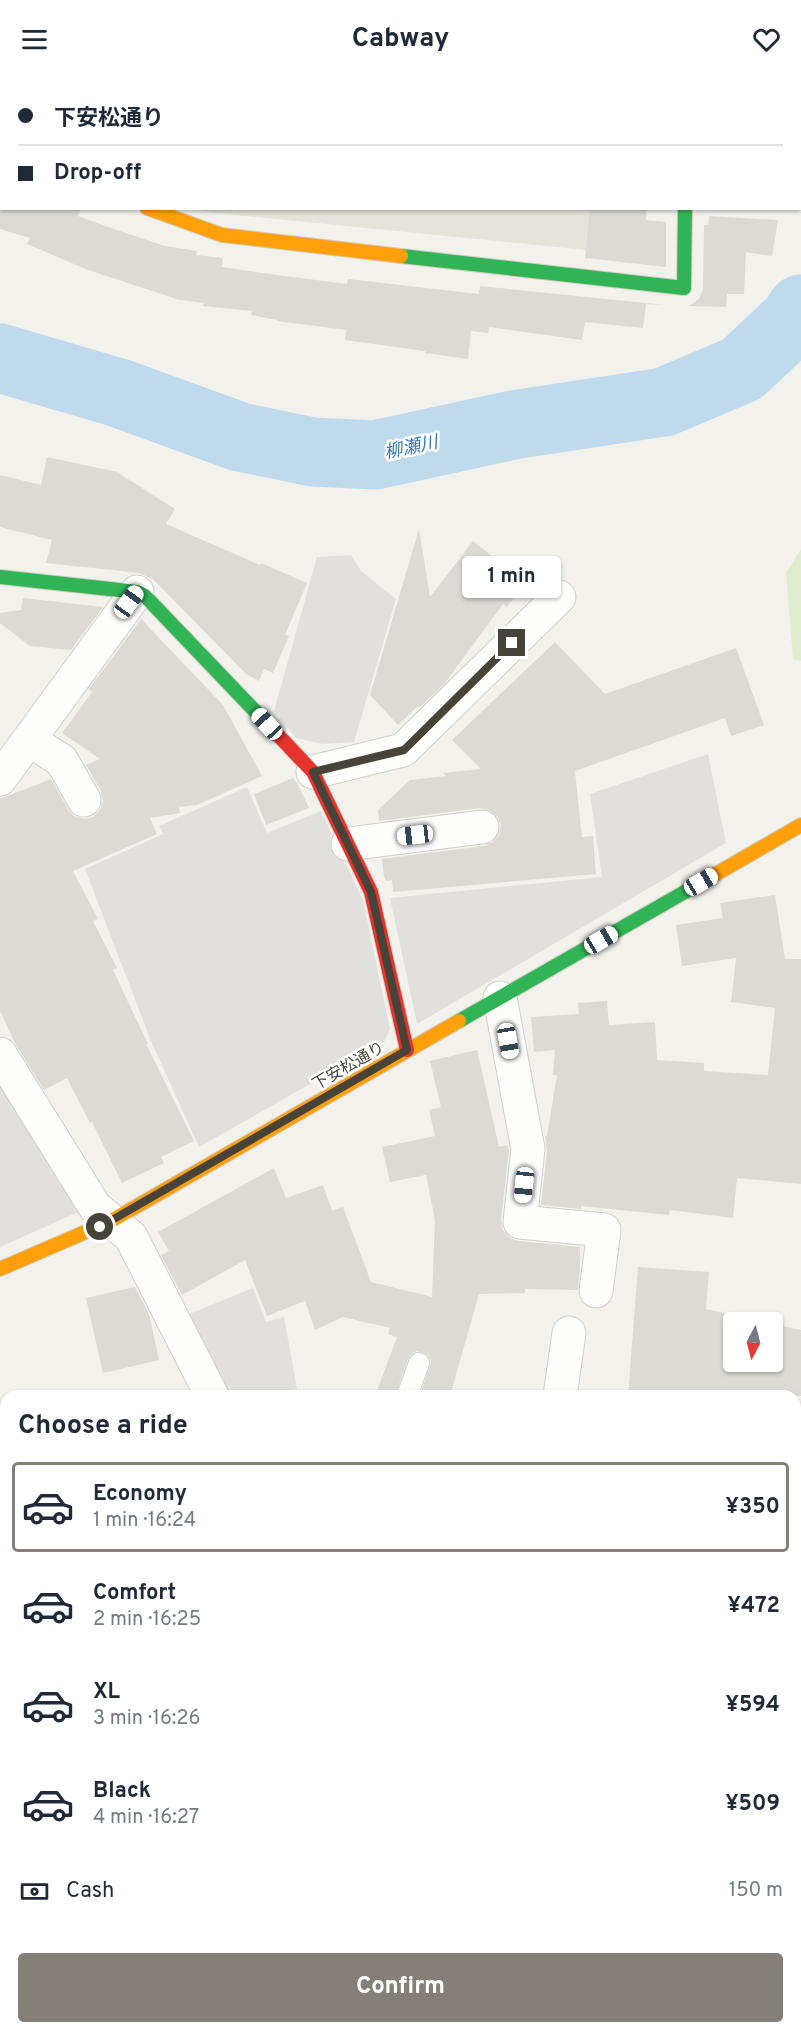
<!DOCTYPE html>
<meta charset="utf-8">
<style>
body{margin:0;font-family:Overpass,"Noto Sans JP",sans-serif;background:#f2f2f3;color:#1f2937;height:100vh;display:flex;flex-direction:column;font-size:22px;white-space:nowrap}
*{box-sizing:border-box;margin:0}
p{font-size:20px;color:#747a83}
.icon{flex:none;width:33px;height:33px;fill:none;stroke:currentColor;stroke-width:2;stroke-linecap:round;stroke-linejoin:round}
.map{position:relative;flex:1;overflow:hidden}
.sheet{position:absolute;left:0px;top:1312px;width:801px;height:644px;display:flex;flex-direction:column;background:#fff;border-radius:18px 18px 0 0;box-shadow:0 2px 4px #0004}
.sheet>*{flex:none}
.banner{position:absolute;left:0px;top:0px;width:801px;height:132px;box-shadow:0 2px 4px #0004;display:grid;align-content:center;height:132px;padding:0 18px;background:#fff}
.needle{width:39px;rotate:187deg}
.controls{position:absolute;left:723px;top:1234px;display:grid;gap:12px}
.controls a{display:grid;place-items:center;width:60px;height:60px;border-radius:6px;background:#fff;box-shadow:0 2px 4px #0004;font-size:30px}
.end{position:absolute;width:27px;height:27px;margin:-14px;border:8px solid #484338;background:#fff;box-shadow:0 0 0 3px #fff}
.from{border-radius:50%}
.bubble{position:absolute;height:42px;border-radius:6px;background:#fff;box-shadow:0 2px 4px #0004;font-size:20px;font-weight:700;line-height:42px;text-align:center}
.car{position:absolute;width:18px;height:36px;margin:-18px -9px;border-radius:8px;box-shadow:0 0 4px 2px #0007;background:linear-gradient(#fff 24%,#345 0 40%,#fff 0 76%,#345 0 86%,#fff 0)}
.banner b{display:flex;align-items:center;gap:21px;height:57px;font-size:22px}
.banner b+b{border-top:2px solid #e0e1e3}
.banner i{width:15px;height:15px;background:#1f2937}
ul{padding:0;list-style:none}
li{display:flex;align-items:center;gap:18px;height:90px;margin:0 12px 9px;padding:0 6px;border:3px solid transparent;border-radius:6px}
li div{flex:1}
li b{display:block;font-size:22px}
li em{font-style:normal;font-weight:700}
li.active{border-color:#848077}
li>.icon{width:54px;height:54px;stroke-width:1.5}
h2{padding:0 18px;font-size:27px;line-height:72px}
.pay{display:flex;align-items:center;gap:15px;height:66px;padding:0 18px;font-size:22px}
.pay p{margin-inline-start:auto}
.button{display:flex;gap:12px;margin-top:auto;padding:12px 18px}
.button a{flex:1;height:69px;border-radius:6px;background:#848077;color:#fff;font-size:24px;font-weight:700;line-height:69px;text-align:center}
header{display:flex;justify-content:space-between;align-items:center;height:78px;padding:0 18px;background:#fff;font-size:27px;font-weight:700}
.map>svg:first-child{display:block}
</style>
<header><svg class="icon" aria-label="menu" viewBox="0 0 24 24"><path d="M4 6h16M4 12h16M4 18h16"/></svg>Cabway<svg class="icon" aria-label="heart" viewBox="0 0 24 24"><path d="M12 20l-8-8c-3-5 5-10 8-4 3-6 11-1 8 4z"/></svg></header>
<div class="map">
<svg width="801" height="1955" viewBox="0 0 801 1955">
<rect width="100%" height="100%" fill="#f2f1ec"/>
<path fill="#e5e3da" d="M0 0H669L2 2 1 65Z
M196 131H592L587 172 206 134Z"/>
<path fill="#dfecce" d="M801 471V583L793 581 786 495Z
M340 1950H383L387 1955H335Z"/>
<path fill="#e1e0dc" d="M351 477 361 493 396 521 354 664 323 666 296 660 274 633 317 479Z
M708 676 726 765 417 946 390 820 602 799 590 716Z
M247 709 267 755 321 733 363 822 390 951 384 964 199 1069 151 963 85 791 163 756 159 748Z
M0 993 85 1131 0 1169Z
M253 1210 266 1244 284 1239 297 1311 251 1318H223L184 1238Z"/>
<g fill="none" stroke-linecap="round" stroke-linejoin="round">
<path stroke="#bfdaed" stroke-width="69" d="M0 280 119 315 240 359 313 374 375 377 513 347 664 324 742 291 794 242 801 231"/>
</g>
<path fill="#dcdad5" d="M0 130H81L78 138 111 150 165 168 197 173 196 177 223 180 222 189 277 197 347 206 348 201 479 216 480 208 665 227 646 226 643 250 585 244 582 262 489 249 488 255 471 253 468 281 425 275V273L345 262 346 252 277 243V242L251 237 252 233 203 228 204 225 180 222 88 192 27 166 30 160 0 151Z
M590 130H647L646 142 666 144V189L585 180Z
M709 138 778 142 772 178 746 174 744 216H727L726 229 689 228 699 221 703 211 704 147H708Z
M47 379 117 394 175 431 166 446 260 487 261 485 307 505 285 557 289 558 273 595 264 591 259 603 246 596 153 501 139 495 46 485 52 462 0 449V397L41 407Z
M419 451 430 519 473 463 526 505 507 529 503 526 445 605 420 629 418 628 398 647 370 617Z
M23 520 103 529 71 572 30 568 0 545V535L21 532Z
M141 541 223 627 262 698 197 727 179 729 180 735 150 740 157 756 73 793 98 841 93 843 117 890 113 892 148 966H146L194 1063 161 1079 164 1085 122 1105 92 1044 90 1045 67 1000 44 1012 16 967 0 933V721L51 701 68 731 74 738 84 741 93 739 100 732 103 723 101 713 86 687 100 681 62 655 92 614 89 611Z
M555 564 605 616 736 570 764 647 731 658 725 640 575 693 582 759 593 758 596 796 393 814 392 802 386 803 384 798 382 781 484 768 493 764 499 757 501 747 497 738 489 732 480 730 379 743 378 732 410 702 446 698 443 695 481 691 452 662Z
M293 700 297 705 309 730 266 747 254 716Z
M775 817 785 881H801V1106L737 1100 733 1140 670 1132 669 1137 581 1128V1131L541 1127 547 1073 545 1058H547L557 997H553L555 972 534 974 531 939 579 936 578 925 607 923 609 947 655 944 657 982 704 985V993L768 997 775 930 731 924 736 880 682 888 676 847 723 840 720 825Z
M477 972 499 1069 508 1067 509 1072 501 1142 503 1152 510 1160 518 1163 580 1169V1190L578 1212 525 1211V1215L479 1216 450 1318H420L431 1284 428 1277 417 1273 412 1275 408 1281 395 1318H375L397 1259 388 1256 390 1250 343 1239 315 1252 305 1223 267 1238 245 1182 182 1217 161 1177 169 1173 158 1154 274 1090 286 1120 323 1107 332 1133 343 1129 371 1204 432 1219 435 1142 426 1097 390 1104 382 1069 435 1058 429 1032 441 1029 430 983Z
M638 1189 709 1194 706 1231 770 1245H734V1284H772V1246L801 1252V1318H628Z
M135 1209 149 1236 159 1282 103 1295 86 1220Z"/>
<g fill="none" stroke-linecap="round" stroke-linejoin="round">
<g stroke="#d0cfca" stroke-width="22">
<path id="lane" d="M407 1318 419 1285"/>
</g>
<g stroke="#d0cfca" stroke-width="35">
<path id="street" d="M27 0 32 2
M312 2V0
M687 2V0
M0 79H2
M30 662 62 683 84 722
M313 694 403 672 559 519
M0 701 137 514
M348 766 482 749
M500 920 528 1071 520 1144 604 1152 596 1213
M0 976 95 1129 131 1159 212 1318
M560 1318 569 1255
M795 1540 801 1523
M795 1867 801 1863
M704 1955 707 1950"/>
</g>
<g stroke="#d1cec3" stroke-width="16">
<path id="fast" d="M401 178 684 210 685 130
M0 499 137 514 145 518 276 655
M459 943 697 807"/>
</g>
<g stroke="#d1cec3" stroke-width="16">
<path id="slow" d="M147 130 222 157 401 178
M697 807 801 747
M0 1191 111 1143 459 943"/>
</g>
<g stroke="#d1cec3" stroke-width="16">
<path id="jam" d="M276 655 313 694 371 814 407 972"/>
</g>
<use href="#lane" stroke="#fdfdfc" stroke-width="20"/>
<use href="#street" stroke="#fdfdfc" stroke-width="33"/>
<use href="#fast" stroke="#30b455" stroke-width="14"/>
<use href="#slow" stroke="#ff9f0a" stroke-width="14"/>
<use href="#jam" stroke="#e5322d" stroke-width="14"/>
<path stroke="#dadad9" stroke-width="4.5" stroke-dasharray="8 8" stroke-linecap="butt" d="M795 1732 801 1725
M795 1764 801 1756
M605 1955 610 1950
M634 1955 638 1950"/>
</g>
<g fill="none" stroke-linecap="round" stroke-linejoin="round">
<path stroke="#484338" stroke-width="8" d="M100 1149 407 972 371 814 313 694 404 672 512 565"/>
</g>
<g text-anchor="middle" stroke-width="5" stroke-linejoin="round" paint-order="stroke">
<g font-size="16" fill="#484338" stroke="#fff">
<text transform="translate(348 987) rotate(-30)" y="6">下安松通り</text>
</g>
<g font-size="18" font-style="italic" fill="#3479b2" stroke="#fff">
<text transform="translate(411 369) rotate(-12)" y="6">柳瀬川</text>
</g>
</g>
</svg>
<div class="controls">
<a><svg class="needle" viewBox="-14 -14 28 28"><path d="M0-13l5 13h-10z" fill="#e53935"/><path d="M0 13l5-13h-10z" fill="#747a83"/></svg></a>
</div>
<i class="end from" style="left:100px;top:1149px"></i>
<i class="end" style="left:512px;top:565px"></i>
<div class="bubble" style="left:462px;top:478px;width:99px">1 min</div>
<i class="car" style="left:129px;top:524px;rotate:36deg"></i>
<i class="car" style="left:267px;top:646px;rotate:317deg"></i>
<i class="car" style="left:415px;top:757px;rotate:263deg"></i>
<i class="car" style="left:701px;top:804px;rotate:60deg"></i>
<i class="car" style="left:601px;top:862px;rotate:60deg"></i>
<i class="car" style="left:508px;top:963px;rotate:170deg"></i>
<i class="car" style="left:524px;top:1107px;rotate:186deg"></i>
<div class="banner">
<b><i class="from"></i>下安松通り</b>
<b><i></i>Drop-off</b>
</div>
<section class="sheet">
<h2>Choose a ride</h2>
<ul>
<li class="active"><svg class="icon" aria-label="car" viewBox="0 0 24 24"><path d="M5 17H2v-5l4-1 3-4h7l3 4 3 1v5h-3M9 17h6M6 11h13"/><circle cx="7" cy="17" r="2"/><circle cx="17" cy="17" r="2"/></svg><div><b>Economy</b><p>1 min · 16:24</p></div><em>¥350</em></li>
<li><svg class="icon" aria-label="car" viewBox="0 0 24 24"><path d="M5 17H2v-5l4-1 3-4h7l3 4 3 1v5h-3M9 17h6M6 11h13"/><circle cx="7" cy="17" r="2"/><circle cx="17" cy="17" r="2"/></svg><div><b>Comfort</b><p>2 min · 16:25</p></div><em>¥472</em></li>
<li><svg class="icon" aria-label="car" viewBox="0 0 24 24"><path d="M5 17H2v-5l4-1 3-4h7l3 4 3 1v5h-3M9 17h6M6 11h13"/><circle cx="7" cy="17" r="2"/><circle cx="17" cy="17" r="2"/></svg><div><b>XL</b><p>3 min · 16:26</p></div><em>¥594</em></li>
<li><svg class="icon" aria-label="car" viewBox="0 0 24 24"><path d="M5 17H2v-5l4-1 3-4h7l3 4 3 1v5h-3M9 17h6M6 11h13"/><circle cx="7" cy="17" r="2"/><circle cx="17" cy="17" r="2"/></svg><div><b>Black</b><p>4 min · 16:27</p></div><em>¥509</em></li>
</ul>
<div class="pay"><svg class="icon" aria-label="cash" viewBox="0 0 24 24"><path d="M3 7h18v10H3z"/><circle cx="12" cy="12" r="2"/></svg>Cash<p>150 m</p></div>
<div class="button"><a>Confirm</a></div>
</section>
</div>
